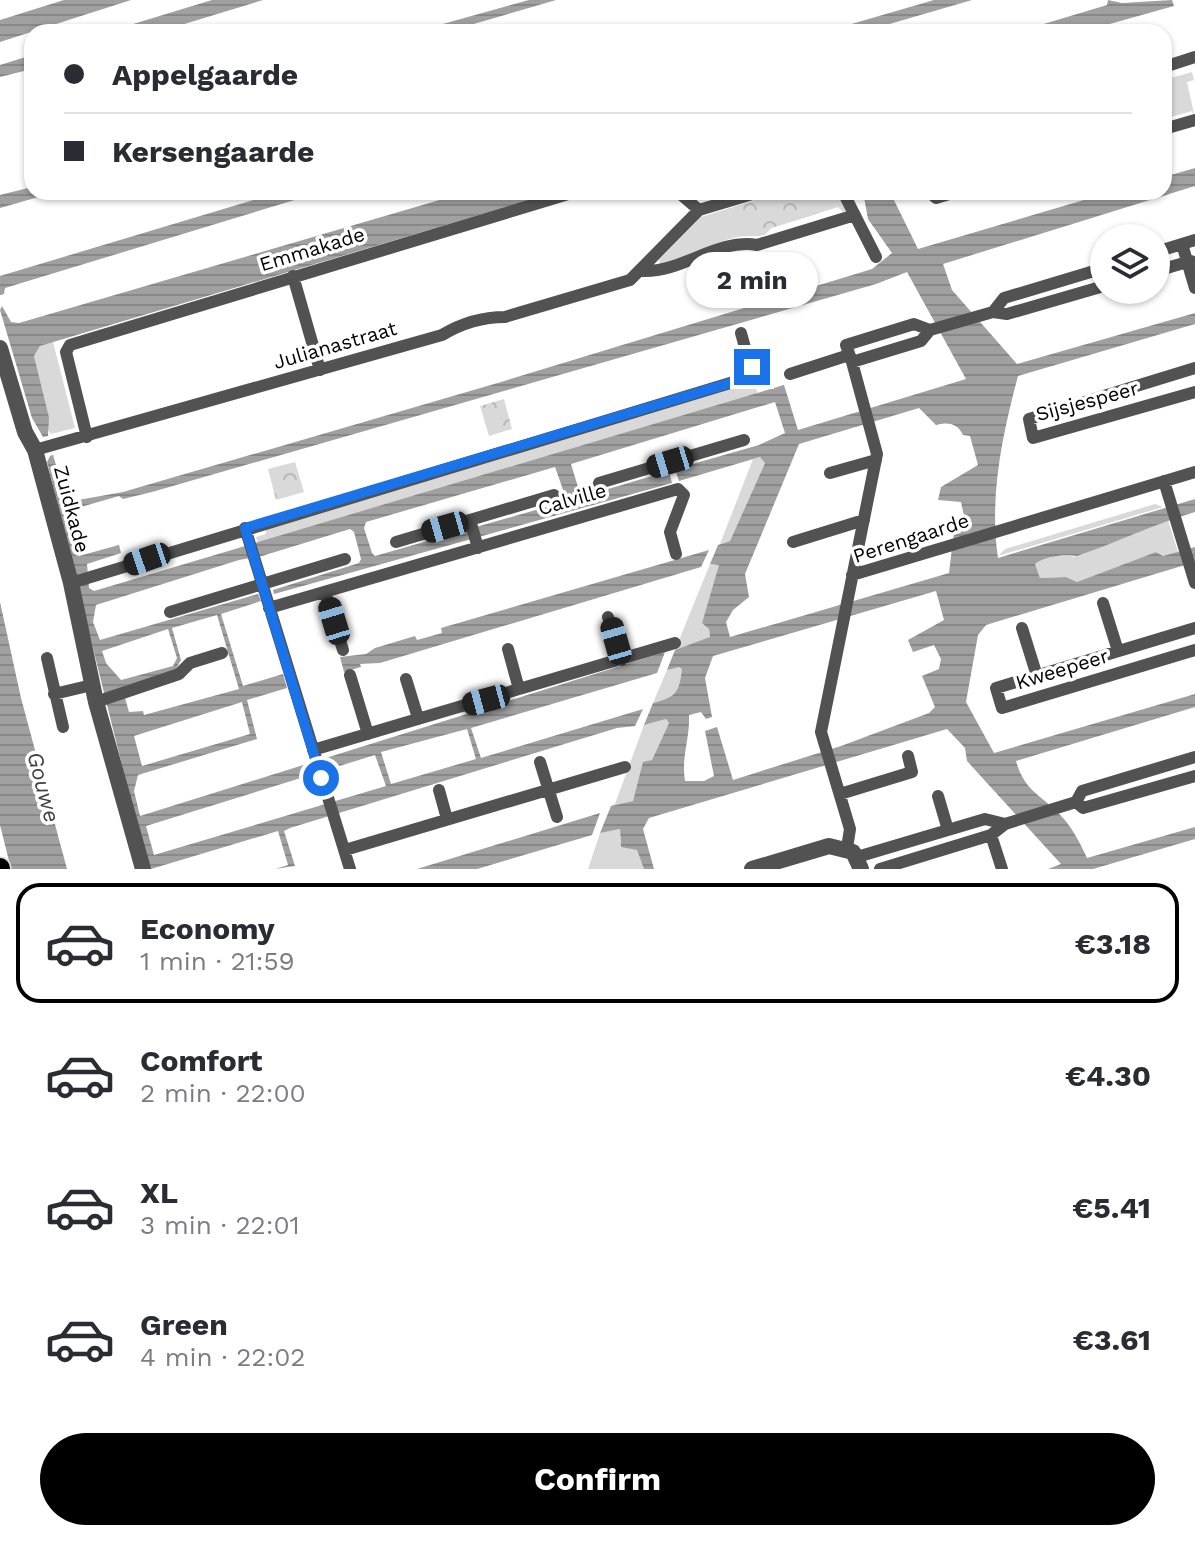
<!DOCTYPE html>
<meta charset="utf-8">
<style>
body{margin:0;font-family:"Work Sans",sans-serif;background:#f7f7f7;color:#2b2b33;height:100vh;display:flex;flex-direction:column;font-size:30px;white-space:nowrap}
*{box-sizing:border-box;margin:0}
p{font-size:26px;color:#7c7c81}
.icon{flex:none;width:44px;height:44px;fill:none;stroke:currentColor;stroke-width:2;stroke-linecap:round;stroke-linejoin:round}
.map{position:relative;height:869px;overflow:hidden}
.drawer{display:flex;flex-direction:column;background:#fff;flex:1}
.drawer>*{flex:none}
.banner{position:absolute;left:24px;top:24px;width:1148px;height:176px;border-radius:24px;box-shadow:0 2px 6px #0004;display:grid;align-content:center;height:176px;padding:0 40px;background:#fff}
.buttons{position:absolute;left:1090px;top:224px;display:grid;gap:16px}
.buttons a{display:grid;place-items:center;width:80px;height:80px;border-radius:50%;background:#fff;box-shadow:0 2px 6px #0004;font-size:40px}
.end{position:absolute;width:36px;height:36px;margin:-18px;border:10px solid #1a73e8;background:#fff;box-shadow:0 0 0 4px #fff}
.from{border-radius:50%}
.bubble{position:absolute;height:56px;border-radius:28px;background:#fff;box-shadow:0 2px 6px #0004;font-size:26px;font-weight:700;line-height:56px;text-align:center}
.car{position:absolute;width:24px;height:48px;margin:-24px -12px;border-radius:10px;box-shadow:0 0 6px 2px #0007;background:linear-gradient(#222 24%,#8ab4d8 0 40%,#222 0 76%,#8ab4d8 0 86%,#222 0)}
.banner b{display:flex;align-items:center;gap:28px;height:76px;font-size:30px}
.banner b+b{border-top:2px solid #e1e1e2}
.banner i{width:20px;height:20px;background:#2b2b33}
ul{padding:14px 0 0;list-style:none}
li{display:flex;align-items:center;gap:24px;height:120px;margin:0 16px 12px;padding:0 24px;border:4px solid transparent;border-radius:24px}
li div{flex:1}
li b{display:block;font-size:30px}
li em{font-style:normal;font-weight:700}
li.current{border-color:#000}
li>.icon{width:72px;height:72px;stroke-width:1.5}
.primary-button{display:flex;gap:16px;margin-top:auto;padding:16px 40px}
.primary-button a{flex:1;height:92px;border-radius:48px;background:#000;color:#fff;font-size:32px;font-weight:700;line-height:92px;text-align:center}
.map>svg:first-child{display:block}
</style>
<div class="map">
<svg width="1195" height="869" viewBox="0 0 1195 869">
<defs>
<pattern id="park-crowns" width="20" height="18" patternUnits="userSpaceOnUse" patternTransform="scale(2)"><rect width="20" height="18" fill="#d9d9d9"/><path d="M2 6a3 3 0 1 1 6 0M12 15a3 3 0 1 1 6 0" fill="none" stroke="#b8b8b8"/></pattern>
<pattern id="water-rules" width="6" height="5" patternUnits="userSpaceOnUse" patternTransform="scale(2)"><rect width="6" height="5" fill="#a0a0a0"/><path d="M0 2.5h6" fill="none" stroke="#888"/></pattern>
</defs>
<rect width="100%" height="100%" fill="#fff"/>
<path fill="#d9d9d9" d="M1192 72 1194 80 1187 82 1195 118 1192 111 1164 119V80Z
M782 192H838L847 210 843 212 838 207 771 228C760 241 751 234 737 237 709 243 687 258 661 267L659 260 701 217Z
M53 342 75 428 51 434 47 428 49 417 34 356 40 346Z
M753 380 758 394 258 543 256 537 266 534 265 526Z
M761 457 765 463 730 541 720 544 753 459Z
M1155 504 1163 507 998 556 1005 549Z
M1168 520 1178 552 1163 556 1156 552 1077 582 1066 577 1040 578 1035 564C1043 558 1064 552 1074 557Z
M710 564 720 565 702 623 709 629 710 638 675 650Z
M679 666 682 669C679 693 676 697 653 703L667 670Z
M666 719 669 723 652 760 644 765 633 801 611 806 615 804 644 725Z
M620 829V842L637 849 644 869H588L600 833Z"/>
<path fill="url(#park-crowns)" d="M783 192H815L820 213 771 228 765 235 743 236 734 207Z
M504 399 512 429 489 436 480 406Z
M295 462 304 492 276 500 268 469Z"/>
<path fill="url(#water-rules)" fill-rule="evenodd" d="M64 0H131L0 42V20Z
M212 0H263L158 32H107Z
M529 0H556L446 32H414Z
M934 0H972L862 32H824Z
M1108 0 1122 3 1172 0 1174 6 1081 32H1017L1107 5Z
M32 55V69L0 77V65Z
M1195 168V186L943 264 952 290 1017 364 1195 313V324L1018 376C1002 436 989 498 998 558L1195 499V512C1154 524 1118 542 1077 556 1065 554 1046 556 1035 564L1040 578 1066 577 1077 582 1156 552 1163 556 1195 547V562L986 625 978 635 966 702 994 753 1195 694V707L1016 761C1025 793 1043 795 1064 819 1074 831 1080 843 1087 858L1195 827V839L1093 869H1048L1061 864 967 761 965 748 947 729 649 818 643 829 654 869H644L637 850 621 847 620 829 600 833 611 806 633 801 643 762 652 760 669 723 666 719 644 725 653 703C676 697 679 693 682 669L679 667 667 670 675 650 710 637 709 629 702 623 719 565 710 564 718 545 730 541 765 463 760 457 679 481 675 469 759 445 785 433 775 402 571 464 581 497 669 471 672 483 274 594 273 590 359 563 361 559 354 532 350 529 262 556 239 560 96 605 93 622 100 640 258 594 261 601 221 614 243 686 283 674 287 688 247 700 257 739 138 775 134 791 140 816 665 652 657 673 471 728 481 758 643 709 635 726 617 728 290 828 284 831 295 866 275 869 288 865 278 831 151 869 135 818 47 462 50 456 53 455 67 502 123 492 501 382 872 269 892 253 868 219 863 192H890L918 249 1111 192H1164V177ZM907 272 966 379 798 430 784 385 94 591 89 588 87 564 121 553 119 545 79 556 70 533 67 511 119 496 123 499 152 492 876 284ZM919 408 936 425C948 422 957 423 963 435L970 436 978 465 941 487 938 500 961 502 964 516 955 523 949 573 730 637 726 622 733 610 749 597 745 574 799 444ZM555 467 567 501 375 556 372 553 364 528 366 522ZM936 591 944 620 908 640 913 652 934 645 941 659 939 669 922 676 935 707 929 713 841 746 733 780 717 727 705 731 714 776 704 781H685C681 757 690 739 689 715L701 712 706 719 712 717 705 678 713 656ZM217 615 239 689 144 715 143 711 129 712 122 687 176 669 181 660 172 628ZM168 629 177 658 173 666 121 680 106 663 102 651ZM242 702 250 734 142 766 134 736ZM467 729 476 759 391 784 381 752ZM375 755 386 786 154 855 146 826Z
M32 187V192H56L0 208V195Z
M280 192H321L5 288 4 294 0 295V276Z
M467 192H556L40 346 34 356 49 417 48 436 43 437 32 418 0 310 2 306 11 322 19 323Z
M709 550 701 567 380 663 360 664 361 667 344 672 340 657 366 654 375 648 415 636 417 640 442 633 441 628Z
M0 602 21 698 67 869H11L0 825Z
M600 813 592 835 477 869H417Z"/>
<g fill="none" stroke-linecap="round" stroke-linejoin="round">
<g stroke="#dbdbdb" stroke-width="23">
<path id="primary" d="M0 868V869"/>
</g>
<path stroke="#525252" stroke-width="12" d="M1164 67 1195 57
M1164 129 1195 120
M678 192 699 210
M843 192 876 257
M929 192 936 198 956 192
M1182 244 1195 288
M1156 252 1195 240
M1104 268 1004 298 993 312 1007 314 1104 286
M642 271C683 273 716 238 757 245L855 215
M1156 271 1191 261
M293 276 320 370
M914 324 930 330 921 341 852 362 846 345Z
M930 330 993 312
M1195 368 1029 419 1033 438 1195 392
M790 374 849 355
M87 437 66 352 70 345 575 192
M35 450 442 335C462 323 482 317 505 317L630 280 699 210 759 192
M830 473 876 460
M1164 481 1195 583
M599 483 744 440
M470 520 478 548
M245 528 350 869
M396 542 554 495
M793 542 864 520
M852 575 1195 472
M71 583 740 380 752 373 741 333
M325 592 343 650
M1103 603 1118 651
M269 608 678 489 684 495 670 532 676 554
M170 612 345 559
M608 617 622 660
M1022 628 1037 676
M1195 628 996 688 1002 708 1195 650
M508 649 519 689
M47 658 63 727
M350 675 368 734
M406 679 418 718
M54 694 92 685
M96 702 179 674 190 663 222 653
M313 750 675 643
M540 762 557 817
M439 790 447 819
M840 794 912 772 908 756
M938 796 948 830
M1076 802 1082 791 1195 757
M991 835 1002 869
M847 848 850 829 821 732 877 454 852 362
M345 850 625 767
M857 857 985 819 1005 824
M880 869 991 835 1005 824 1076 802 1083 808 1195 776"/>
<path stroke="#525252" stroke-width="16" d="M0 348 25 432 35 450 71 583 96 702 143 869
M752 869 829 846 853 852 861 869"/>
<use href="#primary" stroke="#000" stroke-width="20"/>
</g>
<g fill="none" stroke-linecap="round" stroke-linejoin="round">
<path stroke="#1a73e8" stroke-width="10" d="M321 778 245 528 740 380 752 373V367"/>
</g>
<g text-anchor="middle" stroke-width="7" stroke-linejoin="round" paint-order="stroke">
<g font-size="20" fill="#000" stroke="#fff">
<text transform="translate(312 249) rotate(-17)" y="7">Emmakade</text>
<text transform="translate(335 345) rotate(-16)" y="7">Julianastraat</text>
<text transform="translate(1087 401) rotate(-15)" y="7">Sijsjespeer</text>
<text transform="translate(572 499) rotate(-16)" y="7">Calville</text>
<text transform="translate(72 509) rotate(75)" y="7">Zuidkade</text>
<text transform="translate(911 538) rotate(-18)" y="7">Perengaarde</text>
<text transform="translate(1062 669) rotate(-17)" y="7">Kweepeer</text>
</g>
<g font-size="22" font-style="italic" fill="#414141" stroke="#fff">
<text transform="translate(44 787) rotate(75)" y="8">Gouwe</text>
</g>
</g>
</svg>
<div class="buttons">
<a><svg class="icon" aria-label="layers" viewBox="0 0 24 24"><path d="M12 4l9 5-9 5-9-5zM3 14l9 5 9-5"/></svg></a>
</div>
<i class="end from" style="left:321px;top:778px"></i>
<i class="end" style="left:752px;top:367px"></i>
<div class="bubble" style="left:686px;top:252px;width:132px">2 min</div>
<i class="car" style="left:670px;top:462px;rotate:253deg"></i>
<i class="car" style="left:445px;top:527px;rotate:254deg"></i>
<i class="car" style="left:147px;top:559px;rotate:251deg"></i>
<i class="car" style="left:334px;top:621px;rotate:343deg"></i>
<i class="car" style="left:616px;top:641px;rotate:344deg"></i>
<i class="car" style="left:486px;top:700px;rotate:255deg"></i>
<div class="banner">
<b><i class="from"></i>Appelgaarde</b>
<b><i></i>Kersengaarde</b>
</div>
</div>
<section class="drawer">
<ul>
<li class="current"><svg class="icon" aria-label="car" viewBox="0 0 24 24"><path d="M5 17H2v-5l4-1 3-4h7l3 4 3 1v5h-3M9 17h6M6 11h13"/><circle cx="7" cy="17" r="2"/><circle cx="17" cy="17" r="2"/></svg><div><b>Economy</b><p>1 min · 21:59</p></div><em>€3.18</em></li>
<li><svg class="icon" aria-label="car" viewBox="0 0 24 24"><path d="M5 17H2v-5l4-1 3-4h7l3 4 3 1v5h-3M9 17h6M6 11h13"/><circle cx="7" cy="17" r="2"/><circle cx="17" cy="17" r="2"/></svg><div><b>Comfort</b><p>2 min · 22:00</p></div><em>€4.30</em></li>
<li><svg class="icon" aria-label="car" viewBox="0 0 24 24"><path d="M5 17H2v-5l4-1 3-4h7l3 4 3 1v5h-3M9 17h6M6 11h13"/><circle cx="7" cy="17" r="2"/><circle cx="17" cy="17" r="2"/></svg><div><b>XL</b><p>3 min · 22:01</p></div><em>€5.41</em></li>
<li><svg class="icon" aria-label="car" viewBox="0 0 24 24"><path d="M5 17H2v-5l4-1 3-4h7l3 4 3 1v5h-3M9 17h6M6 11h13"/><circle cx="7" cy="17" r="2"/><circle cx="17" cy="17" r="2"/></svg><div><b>Green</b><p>4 min · 22:02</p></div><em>€3.61</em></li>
</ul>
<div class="primary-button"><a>Confirm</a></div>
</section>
